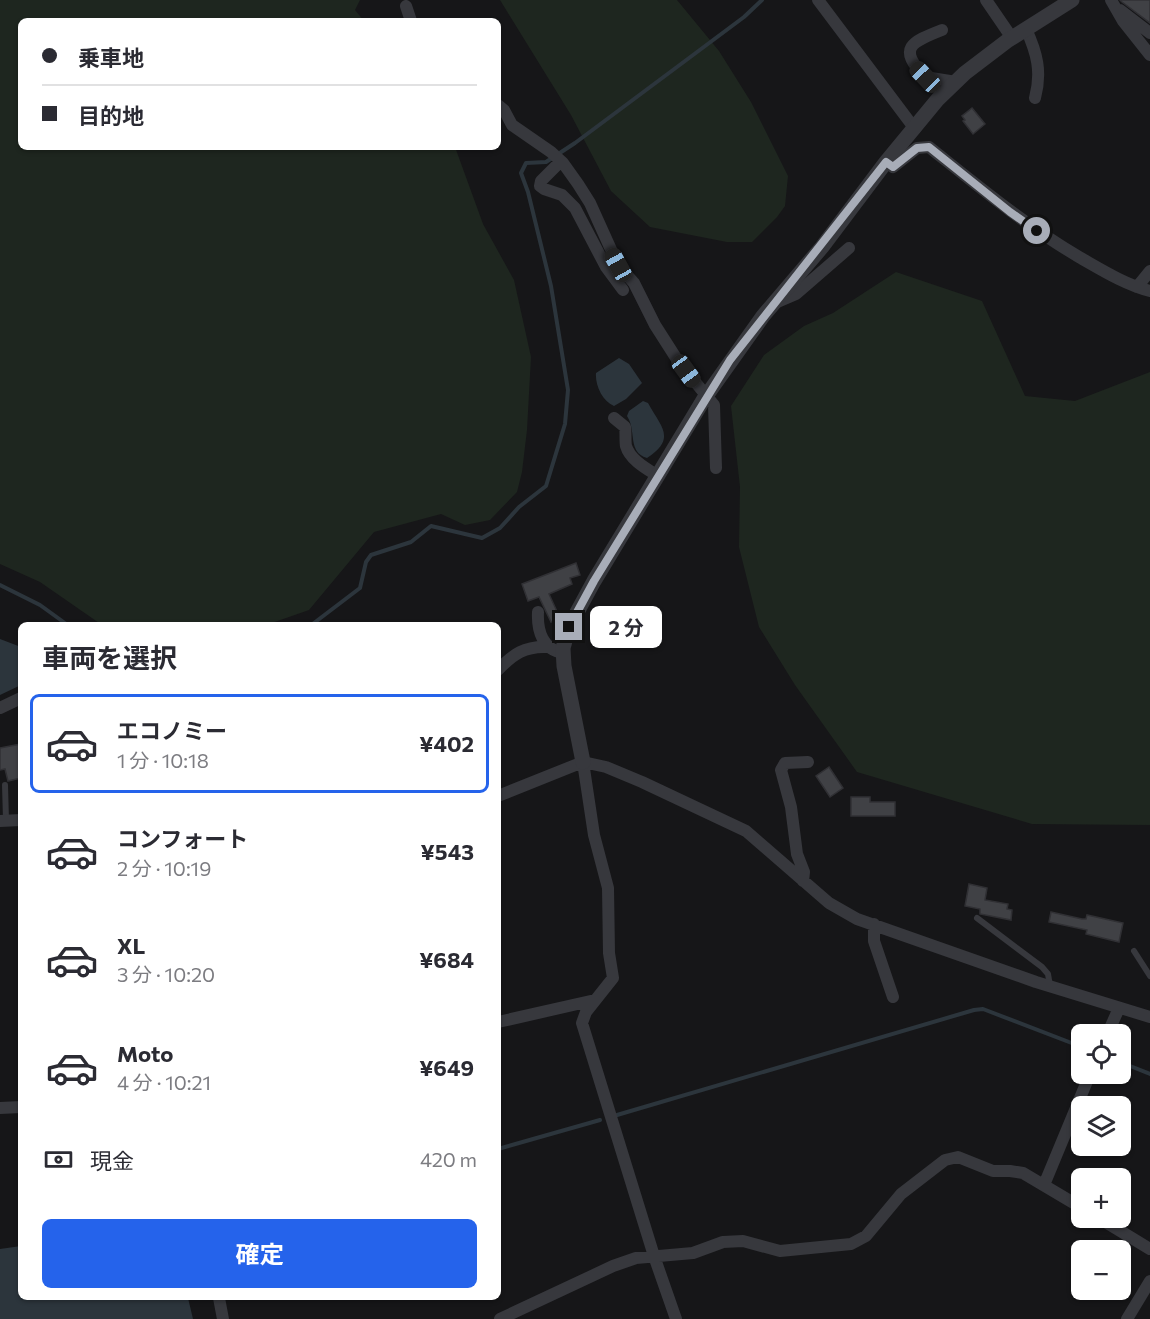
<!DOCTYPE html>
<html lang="ja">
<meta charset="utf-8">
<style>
body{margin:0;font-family:Commissioner,"Noto Sans JP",sans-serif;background:#f2f2f3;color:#2b2b33;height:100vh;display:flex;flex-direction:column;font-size:22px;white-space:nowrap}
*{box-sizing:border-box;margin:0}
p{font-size:20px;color:#7c7c81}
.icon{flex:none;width:33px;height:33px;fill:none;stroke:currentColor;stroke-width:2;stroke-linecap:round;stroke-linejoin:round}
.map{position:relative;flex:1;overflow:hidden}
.panel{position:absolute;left:18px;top:622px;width:483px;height:678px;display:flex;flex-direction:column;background:#fff;border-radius:9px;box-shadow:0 2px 4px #0004}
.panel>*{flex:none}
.top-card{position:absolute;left:18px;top:18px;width:483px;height:132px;border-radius:9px;box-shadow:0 2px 4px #0004;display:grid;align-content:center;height:132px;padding:0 24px;background:#fff}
.fabs{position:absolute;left:1071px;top:1024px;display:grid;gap:12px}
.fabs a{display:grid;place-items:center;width:60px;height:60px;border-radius:9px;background:#fff;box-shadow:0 2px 4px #0004;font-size:30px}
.end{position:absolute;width:27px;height:27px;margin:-14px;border:8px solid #a8adb8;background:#111;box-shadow:0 0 0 3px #111}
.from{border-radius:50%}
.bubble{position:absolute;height:42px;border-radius:9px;background:#fff;box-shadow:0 2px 4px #0004;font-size:20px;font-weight:700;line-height:42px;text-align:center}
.car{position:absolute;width:18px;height:36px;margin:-18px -9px;border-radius:8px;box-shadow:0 0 4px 2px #0007;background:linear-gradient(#222 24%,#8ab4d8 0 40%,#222 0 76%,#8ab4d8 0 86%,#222 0)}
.top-card b{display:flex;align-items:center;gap:21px;height:57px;font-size:22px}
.top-card b+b{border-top:2px solid #e1e1e2}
.top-card i{width:15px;height:15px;background:#2b2b33}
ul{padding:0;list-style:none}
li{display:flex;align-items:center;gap:18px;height:99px;margin:0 12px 9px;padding:0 12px;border:3px solid transparent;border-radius:9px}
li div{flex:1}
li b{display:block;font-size:22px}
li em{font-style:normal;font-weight:700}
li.active{border-color:#2563eb}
li>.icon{width:54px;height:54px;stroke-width:1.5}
h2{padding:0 24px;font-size:27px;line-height:72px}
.pay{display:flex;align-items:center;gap:15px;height:66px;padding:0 24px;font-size:22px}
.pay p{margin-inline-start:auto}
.primary-button{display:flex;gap:12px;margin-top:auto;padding:12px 24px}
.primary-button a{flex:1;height:69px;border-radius:9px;background:#2563eb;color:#fff;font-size:24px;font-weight:700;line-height:69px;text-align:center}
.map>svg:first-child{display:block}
</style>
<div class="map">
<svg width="1150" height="1319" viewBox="0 0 1150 1319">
<rect width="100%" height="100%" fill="#161618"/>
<path fill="#1e261f" d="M0 0H360L355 10 364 21H21V147H455L483 224 514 280 531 357 527 430 522 472 517 492 490 520 465 525 441 514 374 532 309 610 266 625H102L40 582 0 564Z
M500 0H677L719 51 751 102 788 176 785 206 777 217 752 242H727L650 227 611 191 571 115Z
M896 272 982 301 1025 396 1075 401 1150 372V825L1032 824 857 772 795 685 759 627 739 547 740 487 731 406 764 355 804 326 833 313Z"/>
<path fill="#2c353c" d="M619 358 629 364 642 383 626 399 614 406C602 401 595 385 596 373Z
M643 401 648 403C661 427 677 438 647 458 627 452 637 431 627 416L629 411Z
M0 639 21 647V685L0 695Z
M21 1246V1298H188L193 1319H0V1249Z"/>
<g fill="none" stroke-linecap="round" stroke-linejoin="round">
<path stroke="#2c353c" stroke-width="4" d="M0 585 40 605 69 626
M310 626 360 588 366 562 371 555 411 542 431 526 482 538 500 528 519 507 546 486 565 424 568 390 551 286 528 192 521 173 526 163 546 162 575 143 744 17 762 0
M1120 1062 1150 1074
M617 1115 974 1010 983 1009 1082 1047
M498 1149 600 1120"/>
</g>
<path fill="#404145" stroke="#303034" stroke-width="1.5" d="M1120 0H1150V23L1122 2Z
M972 108 985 124 973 134 963 121 965 120 962 116Z
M576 563 580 575 570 578 572 584 549 594 560 618 551 622 539 597 528 601 522 584Z
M21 744V778L8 781 5 769 0 770V748Z
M829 767 843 788 830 797 816 776Z
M851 797H870V802H895V816H851Z
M969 884 987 888 985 900 1008 904 1007 909 1012 910 1011 920 980 914V909L965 906Z
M1051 912 1082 919H1086L1087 915 1123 923 1119 942 1086 934 1087 930 1049 922Z"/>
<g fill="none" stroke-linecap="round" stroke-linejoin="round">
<path stroke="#37383d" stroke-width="6" d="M5 785 6 820
M977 918 1042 967 1048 974 1050 986
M1134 951 1150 976"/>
<path stroke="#37383d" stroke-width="12" d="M818 0 915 129
M986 0 1012 38
M1111 0 1123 21 1150 55
M406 6 411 21
M1120 10 1150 33
M1026 29C1037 53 1042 72 1035 98
M942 30C911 42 897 48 925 77L956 82
M498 105 504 110 512 125 551 152 563 163 578 184 590 203 618 265 634 283 655 325 678 361 714 405 716 468
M561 161 541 181 540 186 544 189 562 195 575 208 606 267 623 290
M886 162 893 167 917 148 929 147C978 186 1025 225 1079 257 1102 270 1124 284 1150 291
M1137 287 1150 271
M775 303 796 294 849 248
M614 418 625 427C626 433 625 441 626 446 630 460 647 469 658 476
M538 612C537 631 543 650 563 653
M498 670C513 654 525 646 547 647
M0 708 21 698
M583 762 594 835 608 888 609 953 613 978 586 1012 582 1023 654 1256 676 1319
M498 796 583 762 606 767 642 782 746 831 829 903 857 919 1036 982 1150 1017
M0 821 21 820
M803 881 804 872 797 854 791 807 781 770 785 763 808 762
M874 924V941L893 997
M498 1022 595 1000
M1107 1035 1119 1008
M0 1108 21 1107
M1044 1185 1090 1074
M1099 1218 1150 1249
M219 1298 223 1319
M500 1319 613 1266 636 1258 693 1253 723 1242 743 1241 780 1251 851 1244 866 1236 901 1194 945 1160 958 1157 993 1171H1010L1023 1173 1082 1208
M1127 1319 1150 1281"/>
<path stroke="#37383d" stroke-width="15" d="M583 762 564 666 563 648 569 627 594 581 704 399 763 316 822 247 886 162 938 99 965 73 1007 41 1072 0"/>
</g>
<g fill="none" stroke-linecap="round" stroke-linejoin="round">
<path stroke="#a8adb8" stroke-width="8" d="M569 627 594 581 730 360 886 162 893 167 917 148 929 147 1010 212 1037 231"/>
</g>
</svg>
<div class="fabs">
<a><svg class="icon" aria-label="locate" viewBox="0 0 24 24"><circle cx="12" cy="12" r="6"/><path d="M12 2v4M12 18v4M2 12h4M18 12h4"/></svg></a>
<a><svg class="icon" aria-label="layers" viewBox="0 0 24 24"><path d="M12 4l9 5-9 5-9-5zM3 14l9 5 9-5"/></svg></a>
<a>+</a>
<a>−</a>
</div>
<i class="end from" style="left:1037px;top:231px"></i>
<i class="end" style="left:569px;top:627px"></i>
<div class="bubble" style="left:590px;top:606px;width:72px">2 分</div>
<i class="car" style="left:925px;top:77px;rotate:316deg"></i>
<i class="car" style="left:618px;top:265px;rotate:331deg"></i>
<i class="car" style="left:686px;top:371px;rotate:144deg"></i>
<div class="top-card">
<b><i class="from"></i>乗車地</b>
<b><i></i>目的地</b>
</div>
<section class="panel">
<h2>車両を選択</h2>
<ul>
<li class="active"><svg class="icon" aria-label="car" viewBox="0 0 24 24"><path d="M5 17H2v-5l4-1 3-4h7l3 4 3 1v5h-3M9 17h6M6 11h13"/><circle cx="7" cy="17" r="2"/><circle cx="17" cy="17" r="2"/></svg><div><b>エコノミー</b><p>1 分 · 10:18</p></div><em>¥402</em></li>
<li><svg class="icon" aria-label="car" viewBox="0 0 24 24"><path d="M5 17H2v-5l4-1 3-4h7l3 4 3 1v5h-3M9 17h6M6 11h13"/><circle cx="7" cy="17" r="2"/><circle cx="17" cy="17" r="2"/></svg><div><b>コンフォート</b><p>2 分 · 10:19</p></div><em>¥543</em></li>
<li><svg class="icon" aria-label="car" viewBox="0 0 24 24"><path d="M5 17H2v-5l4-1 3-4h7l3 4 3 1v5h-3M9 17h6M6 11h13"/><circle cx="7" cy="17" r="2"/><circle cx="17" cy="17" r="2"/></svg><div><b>XL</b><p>3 分 · 10:20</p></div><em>¥684</em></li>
<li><svg class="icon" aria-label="car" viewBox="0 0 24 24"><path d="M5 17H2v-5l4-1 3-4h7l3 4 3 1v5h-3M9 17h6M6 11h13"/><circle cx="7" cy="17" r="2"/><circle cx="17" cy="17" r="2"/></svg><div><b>Moto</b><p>4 分 · 10:21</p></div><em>¥649</em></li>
</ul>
<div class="pay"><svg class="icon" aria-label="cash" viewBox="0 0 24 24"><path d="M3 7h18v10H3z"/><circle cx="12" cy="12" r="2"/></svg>現金<p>420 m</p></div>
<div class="primary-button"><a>確定</a></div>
</section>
</div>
